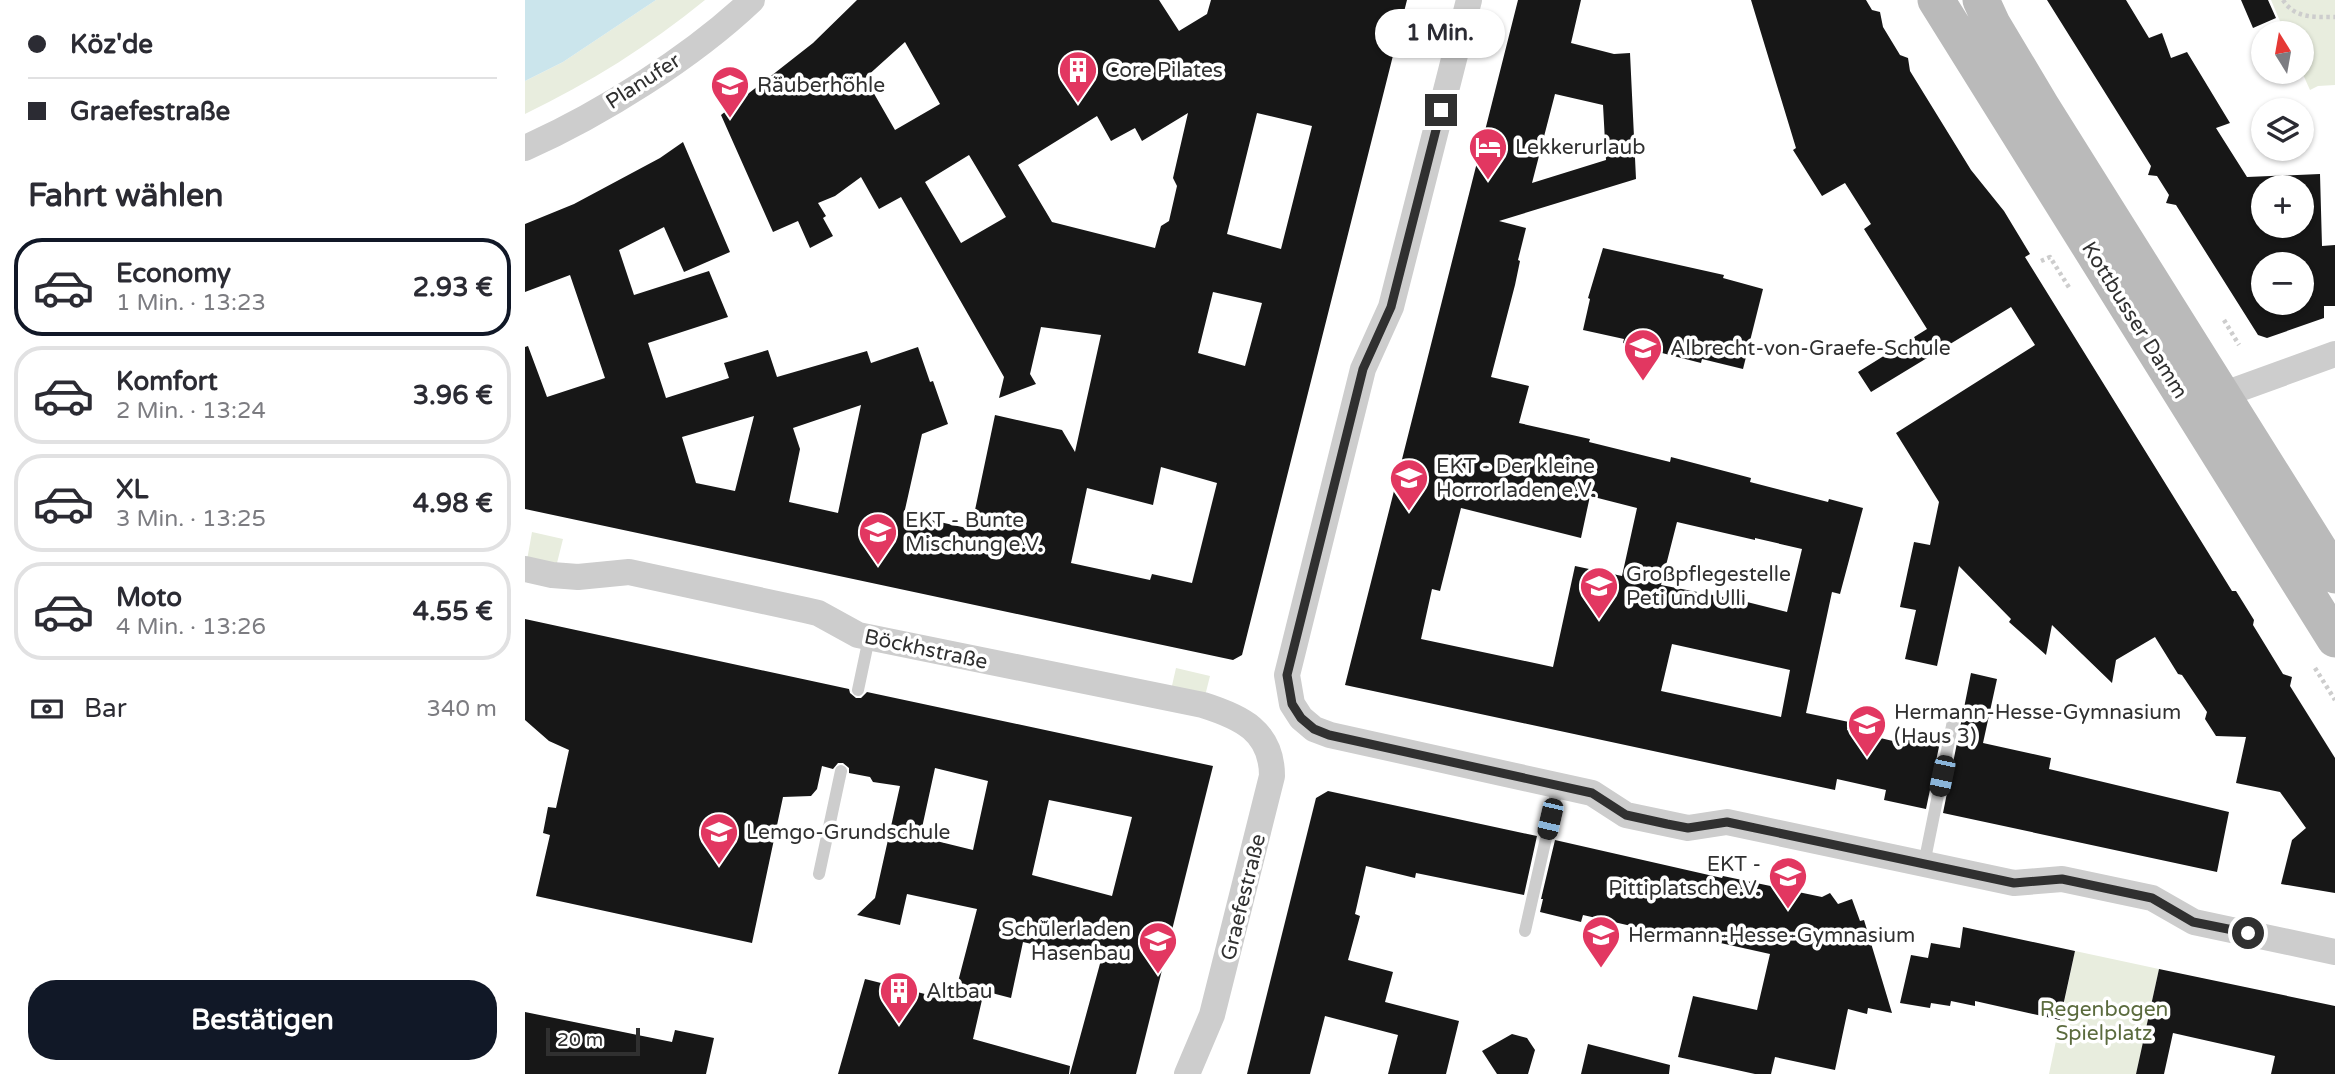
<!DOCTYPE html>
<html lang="de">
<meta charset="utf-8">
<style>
body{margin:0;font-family:"Varela Round",sans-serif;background:#f7f7f7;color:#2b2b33;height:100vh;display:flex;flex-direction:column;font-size:26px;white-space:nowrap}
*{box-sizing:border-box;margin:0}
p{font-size:23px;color:#7c7c81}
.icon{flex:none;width:38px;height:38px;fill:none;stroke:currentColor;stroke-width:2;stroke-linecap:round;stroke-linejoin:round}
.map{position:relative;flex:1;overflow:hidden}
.details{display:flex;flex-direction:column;background:#fff;width:525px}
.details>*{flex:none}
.top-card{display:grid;align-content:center;height:154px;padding:0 28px;background:#fff}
.needle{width:46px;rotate:349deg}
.controls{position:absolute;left:1726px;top:21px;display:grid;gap:14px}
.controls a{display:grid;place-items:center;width:63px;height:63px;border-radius:50%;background:#fff;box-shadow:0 2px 5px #0004;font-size:35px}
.scale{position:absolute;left:21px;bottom:18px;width:94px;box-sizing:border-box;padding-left:7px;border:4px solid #303030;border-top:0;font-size:19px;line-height:24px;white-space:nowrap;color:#303030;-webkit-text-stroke:5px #fff;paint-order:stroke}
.end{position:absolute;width:32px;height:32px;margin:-16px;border:9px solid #303030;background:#fff;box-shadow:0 0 0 4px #fff}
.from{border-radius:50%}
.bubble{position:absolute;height:49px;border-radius:24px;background:#fff;box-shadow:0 2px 5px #0004;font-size:23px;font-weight:700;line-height:49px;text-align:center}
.car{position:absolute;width:21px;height:42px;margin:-21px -10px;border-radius:9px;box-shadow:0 0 5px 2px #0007;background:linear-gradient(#222 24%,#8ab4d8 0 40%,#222 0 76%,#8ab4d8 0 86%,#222 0)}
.top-card b{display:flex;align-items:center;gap:24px;height:66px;font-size:26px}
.top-card b+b{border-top:2px solid #e1e1e2}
.top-card i{width:18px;height:18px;background:#2b2b33}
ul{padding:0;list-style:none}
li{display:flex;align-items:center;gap:21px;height:98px;margin:0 14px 10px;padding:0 14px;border:4px solid #e1e1e2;border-radius:28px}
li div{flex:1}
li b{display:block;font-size:26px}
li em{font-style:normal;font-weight:700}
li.current{border-color:#111827}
li>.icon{width:63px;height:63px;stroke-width:1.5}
h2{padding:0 28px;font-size:32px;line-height:84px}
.pay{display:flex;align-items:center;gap:18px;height:77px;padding:0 28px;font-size:26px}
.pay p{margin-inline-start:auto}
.action{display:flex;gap:14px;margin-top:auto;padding:14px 28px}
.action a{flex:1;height:80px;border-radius:28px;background:#111827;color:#fff;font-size:28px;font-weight:700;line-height:80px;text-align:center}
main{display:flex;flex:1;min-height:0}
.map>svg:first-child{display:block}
</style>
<main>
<section class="details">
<div class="top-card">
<b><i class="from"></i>Köz'de</b>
<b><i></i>Graefestraße</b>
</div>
<h2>Fahrt wählen</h2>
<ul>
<li class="current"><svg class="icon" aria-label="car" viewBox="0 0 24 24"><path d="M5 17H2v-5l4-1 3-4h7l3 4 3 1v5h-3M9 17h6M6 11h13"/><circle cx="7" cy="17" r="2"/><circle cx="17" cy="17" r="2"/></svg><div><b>Economy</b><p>1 Min. · 13:23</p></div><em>2.93 €</em></li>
<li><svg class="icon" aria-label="car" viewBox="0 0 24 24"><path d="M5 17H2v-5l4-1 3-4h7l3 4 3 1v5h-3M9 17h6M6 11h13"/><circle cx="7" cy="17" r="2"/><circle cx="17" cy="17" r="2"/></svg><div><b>Komfort</b><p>2 Min. · 13:24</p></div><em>3.96 €</em></li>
<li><svg class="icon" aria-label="car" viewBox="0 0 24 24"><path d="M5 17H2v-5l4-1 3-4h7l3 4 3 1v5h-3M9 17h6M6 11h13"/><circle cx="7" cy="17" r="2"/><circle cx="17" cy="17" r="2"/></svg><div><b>XL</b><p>3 Min. · 13:25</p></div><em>4.98 €</em></li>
<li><svg class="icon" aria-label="car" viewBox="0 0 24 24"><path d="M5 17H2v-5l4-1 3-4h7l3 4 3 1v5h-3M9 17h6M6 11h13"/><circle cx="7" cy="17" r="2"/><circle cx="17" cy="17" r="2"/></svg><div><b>Moto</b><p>4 Min. · 13:26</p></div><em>4.55 €</em></li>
</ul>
<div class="pay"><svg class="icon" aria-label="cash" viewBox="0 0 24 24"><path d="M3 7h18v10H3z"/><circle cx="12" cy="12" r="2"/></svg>Bar<p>340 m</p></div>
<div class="action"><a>Bestätigen</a></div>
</section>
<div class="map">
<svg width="1810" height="1074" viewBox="0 0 1810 1074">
<rect width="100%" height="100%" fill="#fff"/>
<path fill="#e8edde" d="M131 0H180C124 46 64 83 0 114V81L38 62Z
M1746 0H1810V85L1793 86 1785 90 1776 70V33H1760Z
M7 532 38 539 32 563 2 560Z
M651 668 685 676 680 696 646 690Z
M1550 951 1634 969 1611 1074H1524Z"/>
<path fill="#cbe5ec" d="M0 0H131L38 62 0 81Z"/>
<path fill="#171717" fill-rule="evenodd" d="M332 0H634L654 31 682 14 686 0H882L717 655 708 660 0 509V347L3 346 22 397 80 378 45 275 0 292V224L49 204 135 158 158 142 205 252 159 272 139 227 94 250 109 295 184 271 203 317 123 343 141 398 204 378 199 363 243 350 252 377 342 351 346 363 393 347 405 382 408 381 423 424 397 434 379 514 446 529 470 415 537 430 550 452 576 335 516 327 505 374 511 384 474 398 479 377 376 197 354 209 336 177 310 196 293 203 301 216 298 218 308 236 285 248 273 221 248 232 196 115 288 43ZM380 42 415 104 370 130 340 78ZM663 113 648 178 652 186 644 221 636 226 630 248 527 222 493 165 572 116 586 141 610 128 617 141ZM732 113 787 126 756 249 702 234ZM444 155 481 217 436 243 400 182ZM688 292 737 303 720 366 673 353ZM336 405 313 513 264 502 275 449 268 428ZM229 416 210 491 171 483 157 437ZM636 467 692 483 667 583 627 574 625 580 546 563 562 488 628 505Z
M993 0H1056L1046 43 1089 54 1105 53 1111 179 974 221 1001 228 993 260 995 261 990 285 966 377 1004 386 994 423 1065 439 1064 442 1145 462 1146 457 1226 478 1225 482 1303 502 1304 499 1338 508 1315 594 1307 592 1281 713 1324 722 1322 730 1372 742 1373 734 1415 742 1401 809 1359 800 1361 790 1312 779 1310 790 820 685ZM1030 94 1078 105 1081 160 1007 183ZM1065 496 1112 508 1097 576 1050 566 1028 667 896 639 907 589 915 591 936 508 1056 538ZM1152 522 1230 540V538L1277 549 1262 612 1214 600 1136 585ZM1147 644 1265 670 1256 717 1136 691Z
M1226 0H1341L1347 10 1355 12 1358 27 1375 55 1383 58 1385 71 1446 170 1479 211 1505 254 1500 257 1707 591H1711L1729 620 1728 625 1758 674 1767 677 1765 686 1810 758V893L1756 884 1767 840 1781 828 1755 792 1711 783 1721 737 1691 736 1680 719 1682 712 1657 675 1653 674 1630 637 1591 660 1587 683 1527 625 1521 655 1484 622 1486 619 1434 566 1412 666 1380 659 1391 610 1375 607 1389 542 1405 545 1414 502 1371 433 1510 345 1486 307 1346 392 1333 372 1402 329 1339 229 1346 224 1320 183 1297 196 1268 150 1271 148Z
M1522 0H1601L1624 38 1637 33 1646 58 1662 52 1705 123 1691 128 1722 177 1795 174 1797 246 1810 245V306H1799V318L1742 338 1733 335 1651 205 1641 203 1644 195 1632 176 1623 175 1626 166ZM1738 187H1776V226H1738ZM1738 264H1776V303H1738Z
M1716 0H1743L1751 18 1728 28Z
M1078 248 1199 275 1198 278 1238 289 1218 369 1177 359 1176 363 1098 343 1099 339 1058 330 1065 299 1063 298Z
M0 619 324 689 325 693 331 698H336L342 692 688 766 611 1074H545L576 960 498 942 486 998 459 991 448 1039 545 1066 544 1074H313L340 979 428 1001 452 909 382 894 375 925 332 915 350 898 375 786 348 782 345 777 324 773V768L318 763H313L308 769 297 766 292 789 286 796 258 797 227 943 11 896 25 835 18 833 23 807 31 808 44 750 24 741 0 720ZM410 768 463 781 448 850 395 837ZM524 800 607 817 587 896 507 875Z
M1446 673 1472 679 1458 743 1526 758 1524 769 1704 812 1692 872 1418 813Z
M803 791 1012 836 999 895 891 873 890 878 841 866 830 914 835 916 823 960 868 972 860 1002 934 1021 921 1074H863L873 1035 800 1016 785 1074H722L791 798Z
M1030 840 1197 878 1198 876 1297 897 1305 893 1313 904 1327 899 1335 921 1339 920 1367 1013 1343 1008 1342 1014 1323 1009 1310 1070 1250 1057 1246 1074H1230L1153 1057 1168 996 1232 1010 1245 954 1182 940 1181 943 1058 915 1056 922 1015 912 1018 899H1016Z
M1438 927 1550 951 1535 1020 1450 1001V1006L1426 1001 1425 1006 1406 1003 1405 1008 1375 1003 1386 955 1403 958 1406 943 1435 948Z
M1634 969 1810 1006V1074H1746L1750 1056 1648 1033 1639 1074H1611Z
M0 1012 147 1042 150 1030 189 1038 181 1074H0Z
M987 1034 1002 1038 1010 1050 1003 1074H972L957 1051Z
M1063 1044 1145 1065 1144 1074H1056Z"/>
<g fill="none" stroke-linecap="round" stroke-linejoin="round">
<path stroke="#cdcdcd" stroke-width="4.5" stroke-dasharray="3.5 3.5" stroke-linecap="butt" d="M1758 0C1770 19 1790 17 1810 17
M1516 261 1525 257 1545 289
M1699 320 1714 345
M1790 668 1810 700"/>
<path stroke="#cdcdcd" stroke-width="12" d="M333 690 344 638
M1399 864 1428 721
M294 874 316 771
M1000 931 1033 785"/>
<path stroke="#cdcdcd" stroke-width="26" d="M944 0 866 307 838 369 762 675 767 704 776 718 789 729 805 735 1067 793 1101 815 1163 828 1202 822 1489 883 1537 879 1627 898 1669 922 1810 952
M0 148C76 114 167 57 227 0
M1697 395 1810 354
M0 569 27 575 53 577 104 572 280 610 293 613 333 635 678 705C716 717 747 731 747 776L687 1015 662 1074"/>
<path stroke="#bababa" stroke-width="37" d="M1411 0 1810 639
M1456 0 1467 24 1516 106 1810 575"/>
</g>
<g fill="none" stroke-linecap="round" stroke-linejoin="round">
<path stroke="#303030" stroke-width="9" d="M916 110 866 307 838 369 762 675 767 704 776 718 789 729 804 735 1067 793 1101 815 1142 824 1163 828 1202 822 1489 883 1537 879 1627 898 1668 922 1723 933"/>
</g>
<defs>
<g id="building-pin" transform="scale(2.0125)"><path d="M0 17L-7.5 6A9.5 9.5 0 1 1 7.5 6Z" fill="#e23761" stroke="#fff"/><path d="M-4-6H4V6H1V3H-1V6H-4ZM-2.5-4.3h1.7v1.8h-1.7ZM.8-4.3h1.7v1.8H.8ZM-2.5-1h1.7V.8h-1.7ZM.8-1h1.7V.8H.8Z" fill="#fff"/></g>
<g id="school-pin" transform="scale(2.0125)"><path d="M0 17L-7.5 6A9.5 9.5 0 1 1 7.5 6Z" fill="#e23761" stroke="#fff"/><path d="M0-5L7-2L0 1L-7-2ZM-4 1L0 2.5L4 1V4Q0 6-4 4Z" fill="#fff"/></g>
<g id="hotel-pin" transform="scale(2.0125)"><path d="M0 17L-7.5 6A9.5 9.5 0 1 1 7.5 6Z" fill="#e23761" stroke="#fff"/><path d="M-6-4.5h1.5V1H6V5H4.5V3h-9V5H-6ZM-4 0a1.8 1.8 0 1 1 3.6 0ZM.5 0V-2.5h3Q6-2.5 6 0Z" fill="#fff"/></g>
</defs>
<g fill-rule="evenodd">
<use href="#building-pin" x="553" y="70"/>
<use href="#school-pin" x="205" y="85"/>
<use href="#hotel-pin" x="963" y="147"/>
<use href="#school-pin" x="1118" y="348"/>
<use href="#school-pin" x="884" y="478"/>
<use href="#school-pin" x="353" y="532"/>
<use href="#school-pin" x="1074" y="586"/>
<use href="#school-pin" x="1342" y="724"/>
<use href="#school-pin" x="194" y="832"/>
<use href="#school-pin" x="1263" y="876"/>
<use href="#school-pin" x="1076" y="935"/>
<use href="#school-pin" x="633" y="941"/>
<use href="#building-pin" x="374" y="991"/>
</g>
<g text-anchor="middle" stroke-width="7" stroke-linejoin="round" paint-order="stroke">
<g font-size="21" fill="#303030" stroke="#fff" text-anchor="start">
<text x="580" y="77">Core Pilates</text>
<text x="232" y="92">Räuberhöhle</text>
<text x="990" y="154">Lekkerurlaub</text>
<text x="1145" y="355">Albrecht-von-Graefe-Schule</text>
<text x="911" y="473">EKT - Der kleine<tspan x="911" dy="24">Horrorladen e.V.</tspan></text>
<text x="380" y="527">EKT - Bunte<tspan x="380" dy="24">Mischung e.V.</tspan></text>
<text x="1101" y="581">Großpflegestelle<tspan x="1101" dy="24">Peti und Ulli</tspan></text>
<text x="1369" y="719">Hermann-Hesse-Gymnasium<tspan x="1369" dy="24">(Haus 3)</tspan></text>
<text x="221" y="839">Lemgo-Grundschule</text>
<text x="1236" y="871" text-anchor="end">EKT -<tspan x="1236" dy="24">Pittiplatsch e.V.</tspan></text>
<text x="606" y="936" text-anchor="end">Schülerladen<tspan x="606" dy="24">Hasenbau</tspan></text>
<text x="1103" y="942">Hermann-Hesse-Gymnasium</text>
<text x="401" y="998">Altbau</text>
</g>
<g font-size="21" fill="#303030" stroke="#fff">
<text transform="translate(118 81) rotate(-33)" y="7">Planufer</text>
<text transform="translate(1610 320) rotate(58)" y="7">Kottbusser Damm</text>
<text transform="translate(401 649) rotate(12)" y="7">Böckhstraße</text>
<text transform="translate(718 897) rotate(-76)" y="7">Graefestraße</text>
</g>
<g font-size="21" fill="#5b6b3e" stroke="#fff">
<text x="1579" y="1016">Regenbogen<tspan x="1579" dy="24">Spielplatz</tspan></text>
</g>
</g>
</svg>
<div class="controls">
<a><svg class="needle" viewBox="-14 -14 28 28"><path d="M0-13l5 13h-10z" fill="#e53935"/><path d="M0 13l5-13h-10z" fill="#7c7c81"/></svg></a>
<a><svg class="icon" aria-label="layers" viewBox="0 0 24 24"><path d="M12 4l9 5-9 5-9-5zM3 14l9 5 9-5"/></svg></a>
<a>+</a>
<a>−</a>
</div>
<div class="scale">20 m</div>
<i class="end from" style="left:1723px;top:933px"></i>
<i class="end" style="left:916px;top:110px"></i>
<div class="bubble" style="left:850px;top:9px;width:130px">1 Min.</div>
<i class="car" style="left:1417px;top:776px;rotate:192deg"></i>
<i class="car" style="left:1025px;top:819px;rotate:193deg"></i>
</div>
</main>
